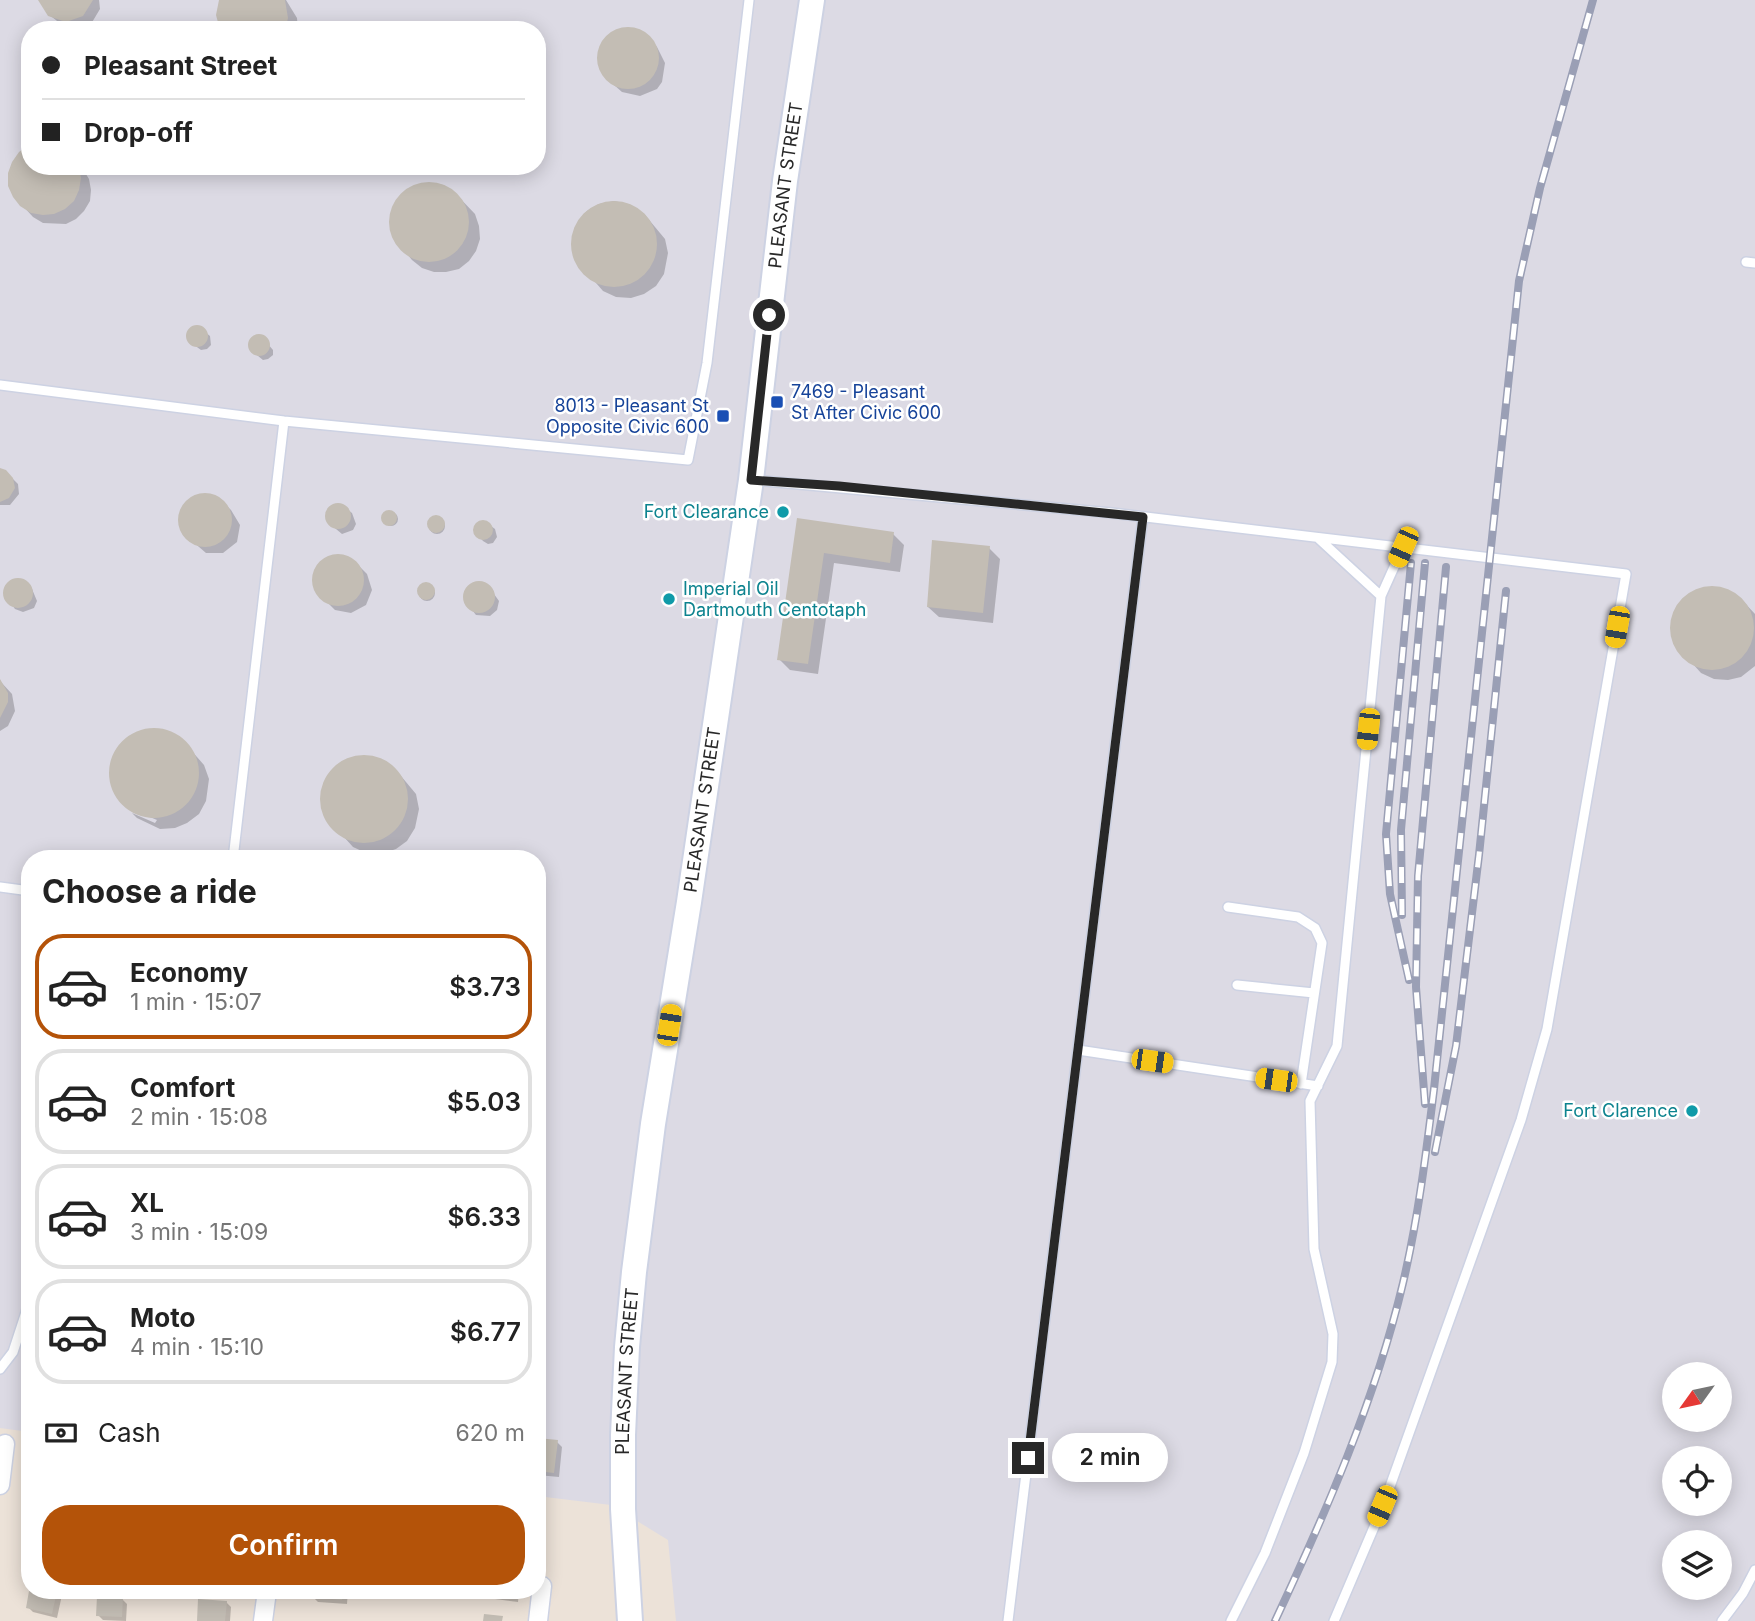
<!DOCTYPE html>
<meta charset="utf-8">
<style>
body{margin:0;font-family:Inter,sans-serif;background:#f2f2f2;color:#222;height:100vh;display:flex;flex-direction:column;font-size:26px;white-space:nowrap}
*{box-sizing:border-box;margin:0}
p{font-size:23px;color:#767676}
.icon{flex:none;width:38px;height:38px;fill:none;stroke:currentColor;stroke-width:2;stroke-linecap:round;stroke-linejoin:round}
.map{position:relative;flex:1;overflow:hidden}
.sheet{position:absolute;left:21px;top:850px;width:525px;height:749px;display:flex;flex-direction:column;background:#fff;border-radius:28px;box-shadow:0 4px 18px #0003}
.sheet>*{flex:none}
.banner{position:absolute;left:21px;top:21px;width:525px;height:154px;border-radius:28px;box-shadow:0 4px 18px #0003;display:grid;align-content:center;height:154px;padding:0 21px;background:#fff}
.needle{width:46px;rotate:237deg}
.tools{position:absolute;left:1662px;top:1362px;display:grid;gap:14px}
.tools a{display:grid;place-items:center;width:70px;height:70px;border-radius:50%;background:#fff;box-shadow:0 4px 18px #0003;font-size:35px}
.end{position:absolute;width:32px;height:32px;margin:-16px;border:9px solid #282828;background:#fff;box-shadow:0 0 0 4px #fff}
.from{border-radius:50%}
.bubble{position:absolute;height:49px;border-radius:24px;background:#fff;box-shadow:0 4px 18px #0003;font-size:23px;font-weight:600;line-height:49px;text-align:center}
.car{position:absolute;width:21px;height:42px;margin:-21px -10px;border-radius:9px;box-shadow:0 0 5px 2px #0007;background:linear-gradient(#f5c518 24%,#345 0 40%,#f5c518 0 76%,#345 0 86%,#f5c518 0)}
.banner b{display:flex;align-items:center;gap:24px;height:66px;font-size:26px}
.banner b+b{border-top:2px solid #e0e0e0}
.banner i{width:18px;height:18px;background:#222}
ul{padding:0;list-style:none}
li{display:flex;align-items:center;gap:21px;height:105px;margin:0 14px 10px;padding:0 7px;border:4px solid #e0e0e0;border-radius:28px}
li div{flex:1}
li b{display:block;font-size:26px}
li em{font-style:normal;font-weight:600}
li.on{border-color:#b45309}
li>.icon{width:63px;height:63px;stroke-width:1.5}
h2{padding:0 21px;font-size:32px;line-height:84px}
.pay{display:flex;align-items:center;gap:18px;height:77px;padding:0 21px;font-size:26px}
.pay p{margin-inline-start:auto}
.action{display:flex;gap:14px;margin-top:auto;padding:14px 21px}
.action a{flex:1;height:80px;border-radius:28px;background:#b45309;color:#fff;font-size:28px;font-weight:600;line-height:80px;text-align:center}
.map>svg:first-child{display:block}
</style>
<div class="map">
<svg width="1755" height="1621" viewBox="0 0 1755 1621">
<rect width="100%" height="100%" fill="#ece2d8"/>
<path fill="#dcdae4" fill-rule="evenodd" d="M0 0H1755V1621H676L668 1540 611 1505 537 1496V859H30V1432L0 1428ZM30 30H537V166H30ZM1675 1374H1720V1419H1675ZM1675 1458H1720V1503H1675ZM1675 1542H1720V1587H1675Z"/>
<path fill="#0003" d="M41 0H99L100 9 91 24 83 28H66L52 17Z
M221 0H286L297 18 298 30H222Z
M631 29 649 38 657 47 665 63 662 82 657 89 640 96 622 92 605 77 600 68V49L605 40 622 30Z
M30 166H81L89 179 91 190 90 201 84 211 76 219 66 224 43 223 33 217 22 205Z
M430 183 443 185 454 192 475 214 479 226 480 239 476 251 469 261 459 269 446 272H434L422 268 412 260 393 237 390 225 391 212 397 200 406 191 417 185Z
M614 201 628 204 645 215 665 239 668 253 664 274 656 286 644 294 631 298 616 297 603 291 576 260 572 246 578 222 587 211 599 204Z
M199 327 210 336 211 345 207 349 201 350 190 342 188 334 191 329Z
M262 337 273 350V355L268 359 263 360 252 351 250 342 254 338Z
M0 472 9 475 18 484 19 494 10 505H0Z
M208 495 222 501 231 510 240 525 237 542 223 553H206L184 534 180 519 181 511 192 498Z
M340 504 352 513 356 524 353 530 342 534 330 524 327 516 329 509Z
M384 519a7 7 0 1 1 14 0a7 7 0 1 1-14 0Z
M429 526a8 8 0 1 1 16 0a8 8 0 1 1-16 0Z
M799 520 893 534 904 545 900 572 834 563 818 674 790 670 779 659Z
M484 521 495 529 497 537 493 543 488 544 483 541 474 530 476 525Z
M989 548 1000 559 993 623 939 617 928 607Z
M337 555 344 556 359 566 367 574 372 590 366 605 351 613 335 610 329 604 320 596 314 581 318 567 323 561Z
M18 580 32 589 37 601 34 608 23 612 15 609 5 595 6 587Z
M476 583 489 587 499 601 497 610 490 616 476 615 465 601 467 588Z
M419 593a8 8 0 1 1 16 0a8 8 0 1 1-16 0Z
M1712 587 1726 590 1741 599 1755 614V666L1741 677 1728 680 1714 679 1701 673 1675 644 1672 631 1677 608 1686 597 1698 590Z
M0 681 12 694 15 711 8 726 0 731Z
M152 730 166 732 183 741 204 765 209 779 206 801 199 814 187 823 175 828 160 829 137 818 132 813 155 823 157 820 126 807 116 795 111 781V765L116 751 126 739 137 733Z
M363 757 378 759 396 770 416 794 419 809 415 828 407 841 396 849 381 854 366 853 353 847 325 816 322 802V791L328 777 338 766 349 760Z
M537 1440 557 1442 562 1447 559 1477 537 1475Z
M31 1591H57L62 1595 57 1618 33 1612 28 1607Z
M314 1591H348L347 1604 318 1602 313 1597Z
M490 1591H519L518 1602 495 1599 490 1594Z
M122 1599 127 1604 126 1621 103 1620 98 1615Z
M226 1602 231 1607 230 1621H198Z"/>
<path fill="#c3bdb4" d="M38 0H93L83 16 66 22 48 16Z
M219 0H285L288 18 285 30H220L216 15Z
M597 58a31 31 0 1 1 62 0a31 31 0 1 1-62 0Z
M30 144V166H79L81 178 79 190 74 201 65 209 54 214 43 215 31 213 20 206 13 197 8 186V173L12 162 19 152Z
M389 222a40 40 0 1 1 80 0a40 40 0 1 1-80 0Z
M571 244a43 43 0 1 1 86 0a43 43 0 1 1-86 0Z
M186 336a11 11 0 1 1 22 0a11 11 0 1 1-22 0Z
M248 345a11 11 0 1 1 22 0a11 11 0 1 1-22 0Z
M0 468 6 470 13 478 15 488 9 498 0 502Z
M178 520a27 27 0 1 1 54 0a27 27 0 1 1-54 0Z
M325 516a13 13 0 1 1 26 0a13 13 0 1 1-26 0Z
M381 518a8 8 0 1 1 16 0a8 8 0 1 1-16 0Z
M427 524a9 9 0 1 1 18 0a9 9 0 1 1-18 0Z
M797 518 894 532 890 563 824 553 808 664 777 660Z
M473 530a10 10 0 1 1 20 0a10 10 0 1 1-20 0Z
M932 540 990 546 983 613 927 607Z
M312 580a26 26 0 1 1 52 0a26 26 0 1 1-52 0Z
M3 593a15 15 0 1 1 30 0a15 15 0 1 1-30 0Z
M463 597a16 16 0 1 1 32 0a16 16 0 1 1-32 0Z
M417 591a9 9 0 1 1 18 0a9 9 0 1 1-18 0Z
M1670 628a42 42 0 1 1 84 0a42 42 0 1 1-84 0Z
M0 679 8 693V702L0 718Z
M109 773a45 45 0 1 1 90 0a45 45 0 1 1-90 0Z
M320 799a44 44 0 1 1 88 0a44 44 0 1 1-88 0Z
M537 1438 558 1440 554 1473 537 1471Z
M29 1591H57L52 1614 26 1608Z
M312 1591H343L342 1600 311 1597Z
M489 1591H514L513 1598 488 1595Z
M97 1596 123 1597 122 1617 96 1616Z
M198 1599 227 1601 225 1621H197Z
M484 1614 503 1616 502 1621H483Z"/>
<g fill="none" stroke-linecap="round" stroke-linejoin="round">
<g stroke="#cdd2e3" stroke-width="12">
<path id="service" d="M1746 262 1755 263
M0 385 284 421 688 460 707 363 749 0
M754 480 1112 513 1626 574 1547 1029 1521 1120 1383 1506 1334 1621
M1318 538 1381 596 1403 547
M233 859 284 421
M0 887 30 891
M1228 907 1298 917 1315 928 1322 943 1301 1084
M1237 985 1314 993
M1078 1050 1318 1086
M0 1369 13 1352 30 1300
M1008 1621 1143 517
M1231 1621 1265 1553 1304 1453 1332 1362 1333 1334 1314 1249 1310 1101 1337 1046 1381 596
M1722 1621 1743 1593 1755 1570"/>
</g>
<g stroke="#cdd2e3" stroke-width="21">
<path id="minor" d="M0 1485 5 1444
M263 1621 267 1591
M538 1621 542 1586"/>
</g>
<g stroke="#cdd2e3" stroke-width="28">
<g id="secondary">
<path id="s1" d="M630 1621 623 1509V1435L627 1347 634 1272 653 1124 689 902 751 480 785 181 812 0"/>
</g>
</g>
<use href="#service" stroke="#fff" stroke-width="9"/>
<use href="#minor" stroke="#fff" stroke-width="18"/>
<use href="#secondary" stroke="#fff" stroke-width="24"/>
<g stroke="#9a9fb5" stroke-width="8">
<path id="rail" d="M1402 915 1401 830 1425 563
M1409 980 1390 894 1386 834 1411 563
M1425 1104 1416 987 1418 876 1446 567
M1435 1152 1456 1046 1479 855 1506 591
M1275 1621C1326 1512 1375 1401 1403 1283 1418 1219 1426 1154 1434 1089L1519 281 1540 188 1593 0"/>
</g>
<use href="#rail" stroke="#fff" stroke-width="5" stroke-dasharray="16" stroke-linecap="butt"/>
</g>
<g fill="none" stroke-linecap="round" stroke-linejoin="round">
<path stroke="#282828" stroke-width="9" d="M769 315 751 480 839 486 1143 517 1028 1458"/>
</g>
<g fill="#1a4fb4" stroke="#fff" stroke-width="2.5">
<rect x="770" y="395" width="14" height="14" rx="3.5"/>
<rect x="716" y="409" width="14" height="14" rx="3.5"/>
</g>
<g fill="#0f9aa8" stroke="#fff" stroke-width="2.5">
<circle cx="783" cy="512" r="7"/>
<circle cx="669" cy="599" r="7"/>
<circle cx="1692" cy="1111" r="7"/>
</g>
<g text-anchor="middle" stroke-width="5" stroke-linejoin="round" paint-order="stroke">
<g font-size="18" fill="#282828" stroke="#fff">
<text dy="6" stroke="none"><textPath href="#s1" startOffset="1447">PLEASANT STREET</textPath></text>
<text dy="6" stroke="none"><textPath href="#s1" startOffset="817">PLEASANT STREET</textPath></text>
<text dy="6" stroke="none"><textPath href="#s1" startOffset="250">PLEASANT STREET</textPath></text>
</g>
<g font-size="18" fill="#164399" stroke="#fff" text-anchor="start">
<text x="791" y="398">7469 - Pleasant<tspan x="791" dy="21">St After Civic 600</tspan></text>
<text x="709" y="412" text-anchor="end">8013 - Pleasant St<tspan x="709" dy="21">Opposite Civic 600</tspan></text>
</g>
<g font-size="18" fill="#0d838f" stroke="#fff" text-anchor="end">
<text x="769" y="518">Fort Clearance</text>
<text x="683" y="595" text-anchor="start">Imperial Oil<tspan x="683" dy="21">Dartmouth Centotaph</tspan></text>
<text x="1678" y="1117">Fort Clarence</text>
</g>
</g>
</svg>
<div class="tools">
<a><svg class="needle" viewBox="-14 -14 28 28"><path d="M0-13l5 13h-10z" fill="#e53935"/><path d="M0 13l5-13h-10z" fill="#767676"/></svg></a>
<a><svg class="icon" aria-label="locate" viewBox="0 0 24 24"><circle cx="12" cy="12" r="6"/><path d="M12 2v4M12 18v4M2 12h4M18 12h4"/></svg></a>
<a><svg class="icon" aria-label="layers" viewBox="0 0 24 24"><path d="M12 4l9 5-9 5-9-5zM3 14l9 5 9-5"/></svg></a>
</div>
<i class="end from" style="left:769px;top:315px"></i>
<i class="end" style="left:1028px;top:1458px"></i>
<div class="bubble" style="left:1052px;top:1433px;width:116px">2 min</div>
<i class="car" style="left:1403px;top:547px;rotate:204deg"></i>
<i class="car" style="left:1617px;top:627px;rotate:190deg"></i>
<i class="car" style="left:1368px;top:729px;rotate:186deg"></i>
<i class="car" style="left:669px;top:1025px;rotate:9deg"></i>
<i class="car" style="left:1152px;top:1061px;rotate:98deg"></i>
<i class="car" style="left:1276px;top:1080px;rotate:278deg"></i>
<i class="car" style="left:1382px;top:1506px;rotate:203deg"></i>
<div class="banner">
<b><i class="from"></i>Pleasant Street</b>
<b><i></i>Drop-off</b>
</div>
<section class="sheet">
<h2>Choose a ride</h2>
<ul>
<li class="on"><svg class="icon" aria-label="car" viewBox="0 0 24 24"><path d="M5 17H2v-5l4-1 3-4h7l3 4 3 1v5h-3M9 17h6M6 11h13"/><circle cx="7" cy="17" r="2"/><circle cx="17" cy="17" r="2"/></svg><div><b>Economy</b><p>1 min · 15:07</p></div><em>$3.73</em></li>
<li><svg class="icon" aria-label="car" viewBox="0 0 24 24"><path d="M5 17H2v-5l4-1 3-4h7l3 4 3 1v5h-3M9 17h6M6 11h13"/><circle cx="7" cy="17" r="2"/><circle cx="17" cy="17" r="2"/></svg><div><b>Comfort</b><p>2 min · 15:08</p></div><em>$5.03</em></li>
<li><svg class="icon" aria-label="car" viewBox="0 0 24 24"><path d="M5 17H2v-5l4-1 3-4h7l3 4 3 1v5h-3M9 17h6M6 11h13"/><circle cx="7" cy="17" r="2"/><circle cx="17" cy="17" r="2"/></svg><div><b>XL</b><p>3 min · 15:09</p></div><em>$6.33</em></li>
<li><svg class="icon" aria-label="car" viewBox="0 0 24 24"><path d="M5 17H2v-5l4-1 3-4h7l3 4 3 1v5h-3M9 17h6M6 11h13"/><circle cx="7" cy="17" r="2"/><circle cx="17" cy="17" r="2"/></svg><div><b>Moto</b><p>4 min · 15:10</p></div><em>$6.77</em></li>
</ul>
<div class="pay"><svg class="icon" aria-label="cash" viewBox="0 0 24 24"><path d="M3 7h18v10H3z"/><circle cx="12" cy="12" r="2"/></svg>Cash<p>620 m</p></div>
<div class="action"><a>Confirm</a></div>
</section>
</div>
